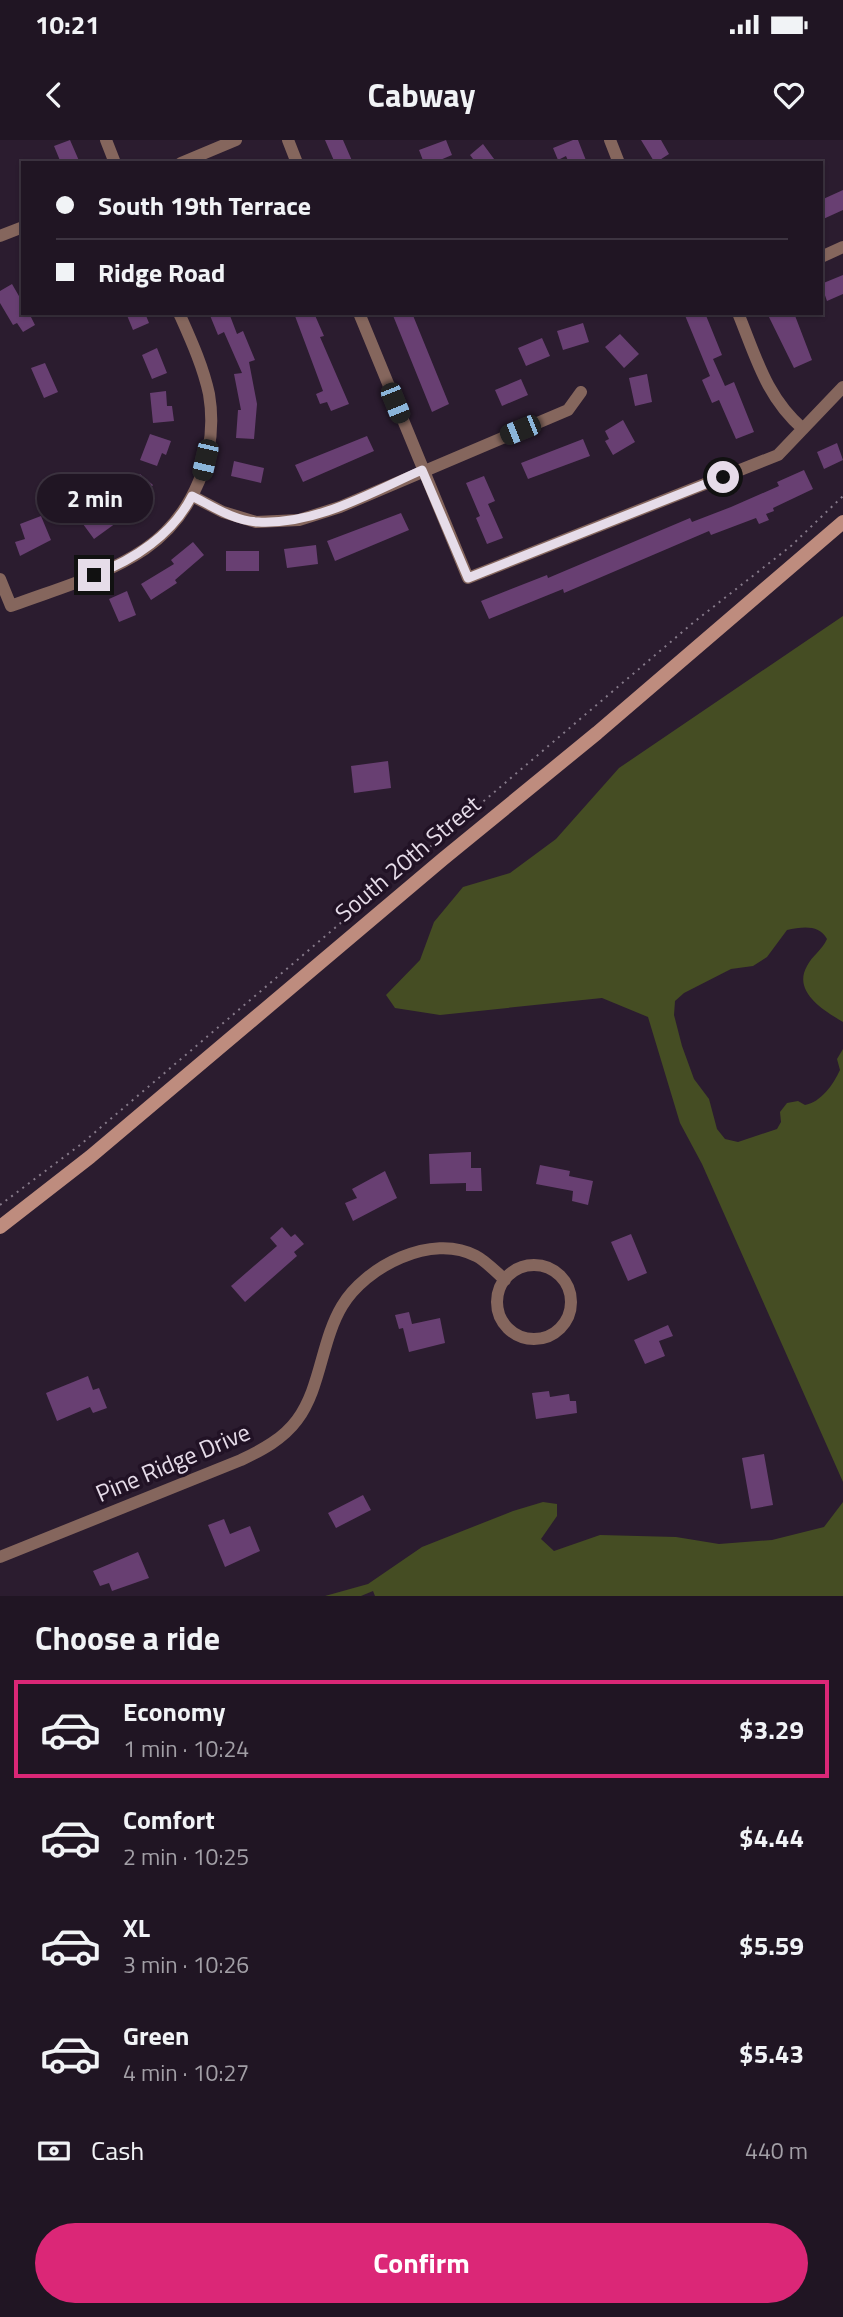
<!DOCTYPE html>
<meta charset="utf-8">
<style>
body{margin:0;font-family:"Titillium Web",sans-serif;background:#281e2b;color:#f1f3f6;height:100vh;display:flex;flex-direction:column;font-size:26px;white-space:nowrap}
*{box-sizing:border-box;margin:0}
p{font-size:23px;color:#a29fa6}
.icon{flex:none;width:38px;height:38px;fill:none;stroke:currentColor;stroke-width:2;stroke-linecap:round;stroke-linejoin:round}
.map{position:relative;height:1456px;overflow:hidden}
.panel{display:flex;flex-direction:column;background:#201523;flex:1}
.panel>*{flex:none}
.banner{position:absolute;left:21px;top:21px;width:802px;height:154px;border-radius:0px;box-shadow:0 2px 5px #0004,0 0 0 2px #3d3441;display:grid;align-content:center;height:154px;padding:0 35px;background:#201523}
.end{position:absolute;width:32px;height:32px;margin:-16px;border:9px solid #e6dce9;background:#111;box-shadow:0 0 0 4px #111}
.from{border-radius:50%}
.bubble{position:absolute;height:49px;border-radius:24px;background:#201523;box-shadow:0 2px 5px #0004,0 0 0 2px #3d3441;font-size:23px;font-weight:700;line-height:49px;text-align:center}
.car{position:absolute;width:21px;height:42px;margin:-21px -10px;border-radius:9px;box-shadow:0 0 5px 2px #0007;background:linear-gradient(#222 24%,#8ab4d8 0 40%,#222 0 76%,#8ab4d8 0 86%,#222 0)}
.banner b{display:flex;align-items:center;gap:24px;height:66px;font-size:26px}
.banner b+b{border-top:2px solid #3d3441}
.banner i{width:18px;height:18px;background:#f1f3f6}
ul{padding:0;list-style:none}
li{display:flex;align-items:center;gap:21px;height:98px;margin:0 14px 10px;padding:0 21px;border:4px solid transparent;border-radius:0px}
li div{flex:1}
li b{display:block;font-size:26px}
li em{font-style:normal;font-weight:700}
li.current{border-color:#db2777}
li>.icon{width:63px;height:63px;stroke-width:1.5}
h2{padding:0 35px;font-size:32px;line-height:84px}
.pay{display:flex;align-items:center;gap:18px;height:77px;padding:0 35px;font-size:26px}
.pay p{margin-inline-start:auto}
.action{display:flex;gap:14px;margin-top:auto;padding:14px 35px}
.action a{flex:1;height:80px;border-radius:42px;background:#db2777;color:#fff;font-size:28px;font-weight:700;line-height:80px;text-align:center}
.status{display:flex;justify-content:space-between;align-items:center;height:49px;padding:0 35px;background:#201523;direction:ltr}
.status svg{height:19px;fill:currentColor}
header{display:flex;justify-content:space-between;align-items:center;height:91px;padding:0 35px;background:#201523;font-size:32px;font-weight:700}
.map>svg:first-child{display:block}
</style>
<div class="status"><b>10:21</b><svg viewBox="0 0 49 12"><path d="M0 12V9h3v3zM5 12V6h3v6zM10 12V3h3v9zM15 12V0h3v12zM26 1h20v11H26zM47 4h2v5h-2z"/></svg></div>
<header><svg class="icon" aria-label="back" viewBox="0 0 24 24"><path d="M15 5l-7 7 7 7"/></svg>Cabway<svg class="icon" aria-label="heart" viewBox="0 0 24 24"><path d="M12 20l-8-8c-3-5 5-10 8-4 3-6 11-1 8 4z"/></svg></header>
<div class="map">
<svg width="843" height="1456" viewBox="0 0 843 1456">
<rect width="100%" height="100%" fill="#2b1c2f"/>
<path fill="#454d23" d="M843 476V882C825 871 792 852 807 826 812 816 822 810 827 799 819 784 802 787 787 790L767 817 753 826 731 829 684 853 675 861 674 875 682 906 694 939 709 959 717 989 725 999 738 1002 777 989 781 982 780 972 787 963 798 961 805 965C821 962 833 945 840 930L837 919 843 909V1342L702 1024 680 983 648 877 602 858 440 875 395 868 386 855 420 820 434 782 463 747 510 733 556 699 619 628Z
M543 1362 557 1364V1376L541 1399 554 1411 600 1395 676 1397 719 1404 772 1400 824 1387 843 1362V1456H375L373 1451 361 1456H325L368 1444 422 1407 513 1371Z"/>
<path fill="#683f72" d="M70 0 80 23H61L54 6Z
M325 0H343L353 23H335Z
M446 0 452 15 433 23H424L419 10Z
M573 0H578L587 23H569L566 16 558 20 553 8Z
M641 0H661L669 14 655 23Z
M483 4 497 23H476L470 15Z
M843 50V70L821 80V60Z
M843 135V154L827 161 821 144Z
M12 144 23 163V173H29L35 185 23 192 17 183 13 185 0 163V151Z
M126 173H145L149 183 133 190Z
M209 173H229L237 194 243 191 255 220 249 222 257 264 254 299 236 298 238 270H241L234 234 242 233 224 192 218 195Z
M302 173H314L324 196 320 197 349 264 331 271 327 262 320 264 316 254 323 251 295 176Z
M392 173H412L449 264 432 272Z
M684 173H705L722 215 713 219 725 246 734 242 754 292 736 299 719 260 712 263 702 240 710 236Z
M767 173H794L812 220 794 228Z
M583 183 589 202 563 210 557 191Z
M620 194 639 214 624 228 605 207Z
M542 198 550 216 526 226 518 208Z
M157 208 167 233 152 239 142 215Z
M45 223 58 252 44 258 31 228Z
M647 234 652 262 635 266 629 238Z
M521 239 528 255 502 266 495 250Z
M166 251 167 266H172L174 281 153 283 150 253Z
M623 280 635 302 613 315 605 301 609 299 605 291Z
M150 294 171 301 166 315 162 313 157 326 140 320Z
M367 296 374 311 303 342 295 325Z
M583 299 590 316 528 339 521 323Z
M837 303 843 320 824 329 817 312Z
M234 321 264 328 261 343 231 336Z
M804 330 813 349 773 368 774 371 766 374 769 380 759 384 756 378 711 395 709 391 564 453 563 449 489 479 481 461 547 435 548 438 690 378 692 382 731 367 779 346 777 342Z
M140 334 153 345 133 370 120 359Z
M484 336 495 361 488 364 503 398 487 404 476 378 480 376 466 343Z
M106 368 116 383 94 399 83 384Z
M401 373 409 390 335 421 327 401Z
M41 376 51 400 20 416 15 402 25 399 20 384Z
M193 402 204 415 175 440 177 443 151 460 141 444 174 424 171 420Z
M316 405 318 424 287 428 284 409Z
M226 411H259V431H226Z
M127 451 136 475 119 482 109 459Z
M388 621 391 648 354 653 351 626Z
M471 1012V1028H481L482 1051H466V1043L430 1044 429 1014Z
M540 1025 570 1031 569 1036 593 1041 588 1065 572 1061 573 1051 536 1044Z
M385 1031 397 1058 353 1081 345 1063 357 1058 352 1049Z
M282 1087 291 1097 295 1094 304 1104 294 1112 297 1116 245 1162 231 1146 277 1106 270 1098Z
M631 1094 647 1133 628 1141 611 1102Z
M409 1172 412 1184 440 1178 445 1203 409 1212 403 1188 399 1189 395 1175Z
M668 1185 673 1196 659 1201 665 1216 645 1224 634 1200Z
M88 1236 93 1250 99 1248 107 1268 93 1273 90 1267 57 1281 46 1253Z
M549 1251 550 1257 569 1254 570 1261H576L577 1273 536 1279 532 1253Z
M764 1314 773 1365 751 1369 742 1318Z
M363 1355 371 1370 336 1388 328 1373Z
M224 1379 230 1394 250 1386 260 1411 225 1427 208 1385Z
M138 1412 149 1438 112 1451 109 1443 100 1446 93 1431Z"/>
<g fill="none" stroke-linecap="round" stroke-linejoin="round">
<path stroke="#867a8a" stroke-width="2" stroke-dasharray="2 5" stroke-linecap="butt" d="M0 1065 80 1005 694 482 791 406 843 356"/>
<path stroke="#85665d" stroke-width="12" d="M106 0 115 23
M288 0 297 23
M610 0 619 23
M181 23 236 0
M0 96 23 87
M821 117 843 107
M359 173 468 438 778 315 843 247
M738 173C756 217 766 257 803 289
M192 356 223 372 256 382 299 380 340 367 568 270 581 252
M0 439 11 466C56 449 105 436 145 409 194 375 219 313 209 254 203 226 191 200 179 173
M497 1162a37 37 0 1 1 74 0a37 37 0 1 1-74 0Z
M0 1417 241 1320C262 1310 283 1299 297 1280 321 1248 321 1201 342 1166 365 1127 432 1092 476 1116 486 1121 496 1132 505 1140"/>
<path stroke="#be8c7e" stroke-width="14" d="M0 1087 90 1017 443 719 597 593 843 382"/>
</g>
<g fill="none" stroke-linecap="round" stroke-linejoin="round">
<path stroke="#e6dce9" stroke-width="9" d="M94 435C134 420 173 394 192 356 212 366 234 381 258 382 316 385 370 353 422 330L468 438 723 337"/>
</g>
<g text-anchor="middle" stroke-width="7" stroke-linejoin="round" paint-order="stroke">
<g font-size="24" fill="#e6dce9" stroke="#211225">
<text transform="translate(408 719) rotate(-40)" y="8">South 20th Street</text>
<text transform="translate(173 1323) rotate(-23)" y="8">Pine Ridge Drive</text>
</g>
</g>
</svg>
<i class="end from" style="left:723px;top:337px"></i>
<i class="end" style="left:94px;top:435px"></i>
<div class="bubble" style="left:37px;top:334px;width:116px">2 min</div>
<i class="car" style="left:395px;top:263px;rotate:158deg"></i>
<i class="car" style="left:520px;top:290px;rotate:248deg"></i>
<i class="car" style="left:205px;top:320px;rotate:193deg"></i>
<div class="banner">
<b><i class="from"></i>South 19th Terrace</b>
<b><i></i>Ridge Road</b>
</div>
</div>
<section class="panel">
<h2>Choose a ride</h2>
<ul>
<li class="current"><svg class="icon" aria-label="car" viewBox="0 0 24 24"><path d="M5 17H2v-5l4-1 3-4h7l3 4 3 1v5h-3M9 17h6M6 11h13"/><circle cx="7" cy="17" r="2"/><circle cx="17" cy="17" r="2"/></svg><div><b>Economy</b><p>1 min · 10:24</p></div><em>$3.29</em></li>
<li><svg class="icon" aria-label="car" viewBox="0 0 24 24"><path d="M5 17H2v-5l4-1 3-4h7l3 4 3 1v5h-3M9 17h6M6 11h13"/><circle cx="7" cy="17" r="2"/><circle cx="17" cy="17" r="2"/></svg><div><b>Comfort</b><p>2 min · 10:25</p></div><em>$4.44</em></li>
<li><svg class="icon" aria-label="car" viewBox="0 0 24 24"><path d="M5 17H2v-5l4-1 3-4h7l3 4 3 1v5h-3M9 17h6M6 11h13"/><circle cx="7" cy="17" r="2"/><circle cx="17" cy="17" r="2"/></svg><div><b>XL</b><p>3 min · 10:26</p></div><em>$5.59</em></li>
<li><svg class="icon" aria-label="car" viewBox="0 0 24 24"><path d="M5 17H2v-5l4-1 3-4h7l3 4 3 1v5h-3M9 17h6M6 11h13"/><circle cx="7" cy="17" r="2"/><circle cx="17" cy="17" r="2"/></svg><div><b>Green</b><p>4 min · 10:27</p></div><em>$5.43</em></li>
</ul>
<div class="pay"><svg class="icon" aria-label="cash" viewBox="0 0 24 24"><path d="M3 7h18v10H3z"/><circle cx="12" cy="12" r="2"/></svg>Cash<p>440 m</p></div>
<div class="action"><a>Confirm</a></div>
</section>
